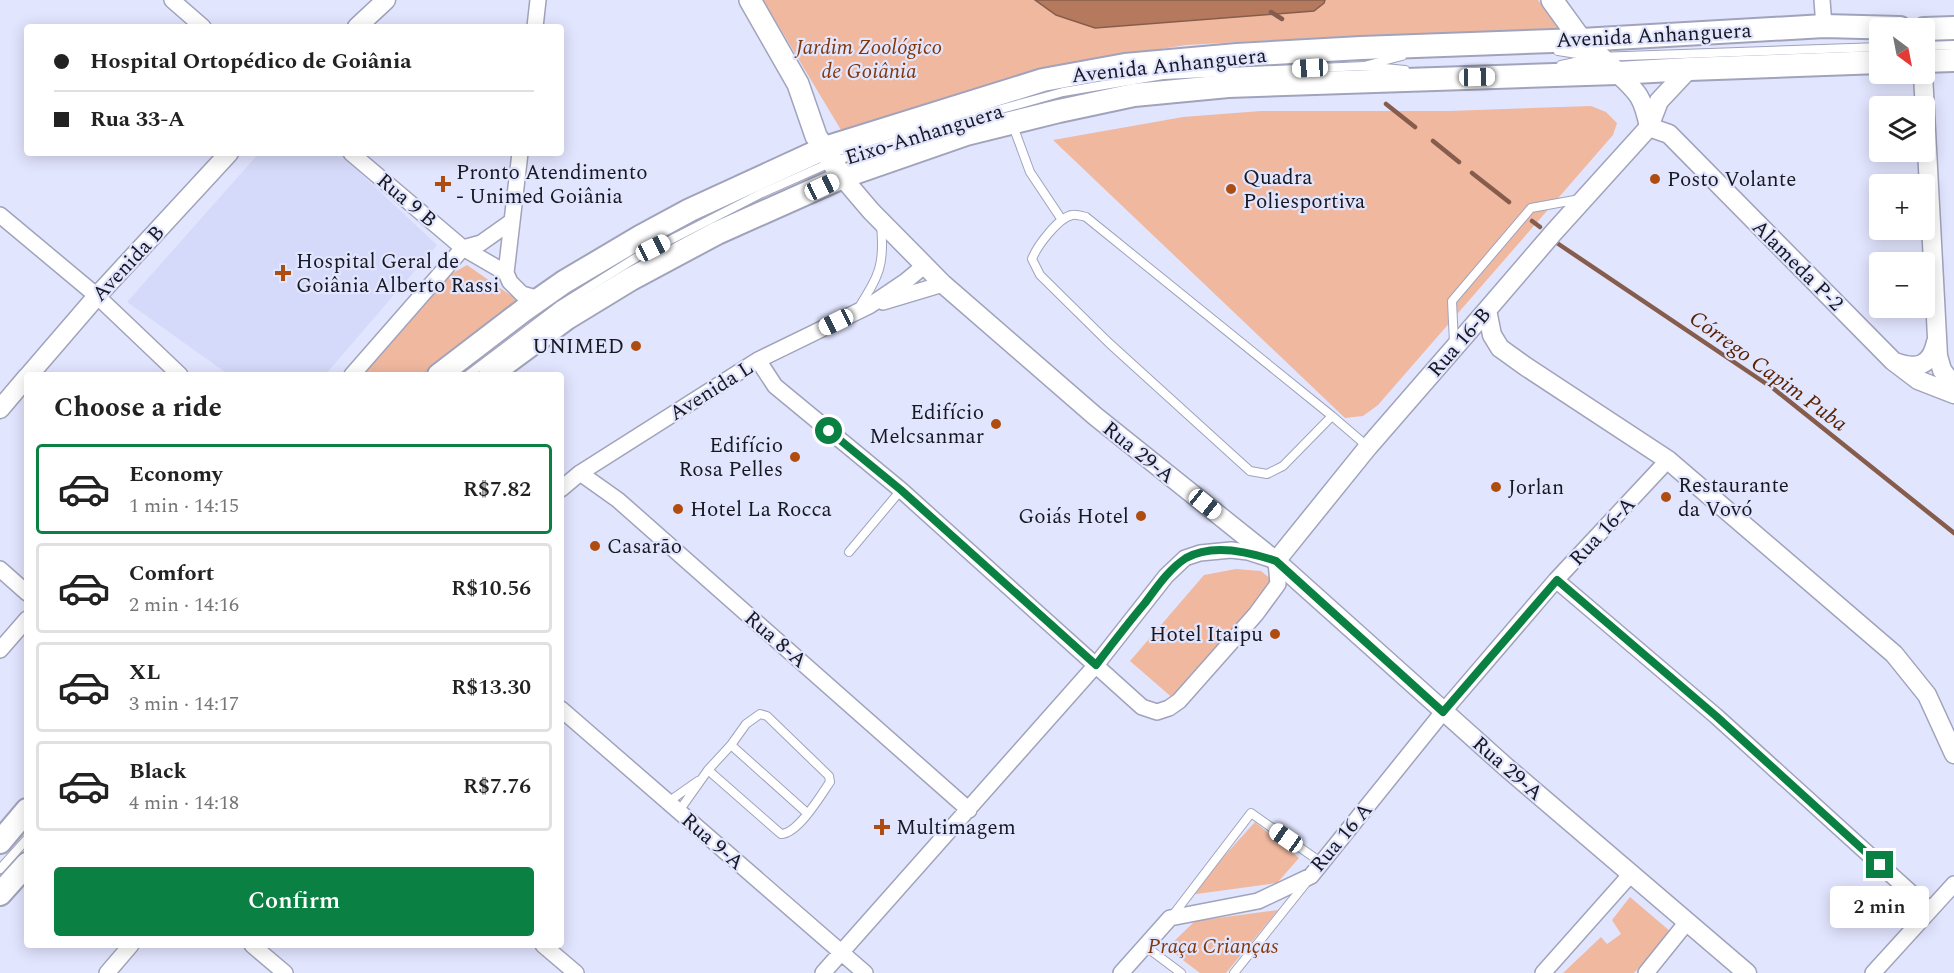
<!DOCTYPE html>
<meta charset="utf-8">
<style>
body{margin:0;font-family:Spectral,serif;background:#f6f6f6;color:#222;height:100vh;display:flex;flex-direction:column;font-size:22px;white-space:nowrap}
*{box-sizing:border-box;margin:0}
p{font-size:20px;color:#767676}
.icon{flex:none;width:33px;height:33px;fill:none;stroke:currentColor;stroke-width:2;stroke-linecap:round;stroke-linejoin:round}
.map{position:relative;flex:1;overflow:hidden}
.details{position:absolute;left:24px;top:372px;width:540px;height:576px;display:flex;flex-direction:column;background:#fff;border-radius:6px;box-shadow:0 3px 15px #0003}
.details>*{flex:none}
.guide{position:absolute;left:24px;top:24px;width:540px;height:132px;border-radius:6px;box-shadow:0 3px 15px #0003;display:grid;align-content:center;height:132px;padding:0 30px;background:#fff}
.needle{width:39px;rotate:148deg}
.tools{position:absolute;left:1869px;top:18px;display:grid;gap:12px}
.tools a{display:grid;place-items:center;width:66px;height:66px;border-radius:6px;background:#fff;box-shadow:0 3px 15px #0003;font-size:30px}
.end{position:absolute;width:27px;height:27px;margin:-14px;border:8px solid #0b8043;background:#fff;box-shadow:0 0 0 3px #fff}
.from{border-radius:50%}
.bubble{position:absolute;height:42px;border-radius:6px;background:#fff;box-shadow:0 3px 15px #0003;font-size:20px;font-weight:600;line-height:42px;text-align:center}
.car{position:absolute;width:18px;height:36px;margin:-18px -9px;border-radius:8px;box-shadow:0 0 4px 2px #0007;background:linear-gradient(#fff 24%,#345 0 40%,#fff 0 76%,#345 0 86%,#fff 0)}
.guide b{display:flex;align-items:center;gap:21px;height:57px;font-size:22px}
.guide b+b{border-top:2px solid #e0e0e0}
.guide i{width:15px;height:15px;background:#222}
ul{padding:0;list-style:none}
li{display:flex;align-items:center;gap:18px;height:90px;margin:0 12px 9px;padding:0 18px;border:3px solid #e0e0e0;border-radius:6px}
li div{flex:1}
li b{display:block;font-size:22px}
li em{font-style:normal;font-weight:600}
li.current{border-color:#0b8043}
li>.icon{width:54px;height:54px;stroke-width:1.5}
h2{padding:0 30px;font-size:27px;line-height:72px}
.button{display:flex;gap:12px;margin-top:auto;padding:12px 30px}
.button a{flex:1;height:69px;border-radius:6px;background:#0b8043;color:#fff;font-size:24px;font-weight:600;line-height:69px;text-align:center}
.map>svg:first-child{display:block}
</style>
<div class="map">
<svg width="1954" height="973" viewBox="0 0 1954 973">
<rect width="100%" height="100%" fill="#e2e5fe"/>
<path fill="#d6dafa" d="M259 153H339L437 245 325 375H229L127 302Z"/>
<path fill="#f0b89f" d="M763 0H1538L1566 36H1353L1186 45 1044 67 841 130Z
M1591 106 1606 112 1617 123 1613 135 1378 405 1363 416 1345 418 1053 140 1183 117 1261 111H1449Z
M467 265 523 304 439 375H356L439 281Z
M1236 569 1261 571 1277 584 1175 700 1130 661 1204 575Z
M1255 822 1299 858 1277 883 1189 895Z
M1630 897 1671 932 1634 973H1563L1601 937 1607 944 1621 934 1612 920Z
M1278 910 1226 973H1200L1167 948 1195 921Z"/>
<path fill="#b57a5e" stroke="#865d4c" stroke-width="1.5" d="M1035 0H1325L1324 3 1314 11 1095 28 1056 15Z"/>
<g fill="none" stroke-linecap="round" stroke-linejoin="round">
<path stroke="#865d4c" stroke-width="4.5" d="M1271 12 1282 19
M1386 104 1415 127
M1433 141 1459 162
M1472 173 1509 202
M1532 221 1540 227
M1557 243 1774 389 1954 533"/>
<g stroke="#a0a3bb" stroke-width="10">
<path id="service" d="M1924 46 1954 45
M1558 51 1590 56
M1402 56 1364 66 1405 70
M1561 65 1598 57 1880 47
M1013 126 1030 172 1062 220
M858 309C879 275 885 266 881 225
M1454 343 1452 301 1531 208 1580 199
M468 375 559 306 637 257 762 193 832 162 969 118 1063 92 1163 75 1364 66
M1332 416 1283 466 1267 474 1250 471 1109 343 1040 275 1032 259C1037 246 1058 218 1072 215 1076 214 1082 216 1086 217L1332 416 1367 446
M849 552 901 490
M708 770 731 745
M668 802 698 781
M679 811 708 770 781 834C798 834 821 795 830 782L829 776 767 716 760 714 746 724 731 745 807 813
M0 869 27 839
M1173 915 1251 813 1322 863
M1145 946 1181 973
M1234 973 1306 883"/>
</g>
<g stroke="#a0a3bb" stroke-width="18">
<path id="minor" d="M172 0 203 27
M1822 0 1824 26
M535 27 538 0
M351 153 463 248 506 273 510 282 522 294 539 299
M0 215 97 296 180 375
M463 248 481 243 512 221
M506 273 520 153
M883 302 943 284
M758 360 775 386 901 490 1142 707 1157 712 1169 708 1179 701 1256 614 1278 584 1276 561 1248 552 1231 550 1200 553 1185 558 1166 576 1096 665 823 973
M352 375 463 248
M580 473 618 500 969 810
M561 489 580 473 758 360 869 306 906 281 925 265
M0 569 27 593
M1556 580 1716 716 1930 910
M0 650 27 619
M561 709 865 973
M252 945 285 973
M543 945 576 973
M107 973 131 945
M1121 973 1170 918 1258 901 1311 876 1443 712 1556 580 1668 460
M1543 973 1631 874
M1646 973 1687 922
M1873 973 1954 884"/>
</g>
<g stroke="#a0a3bb" stroke-width="21">
<path id="tertiary" d="M357 27 386 0
M1617 73C1639 93 1643 98 1649 127
M1923 74 1938 356 1942 370 1954 386
M1649 127 1669 134 1893 361 1918 380 1954 394
M842 177 871 211 943 284 1095 416 1276 561 1506 767 1747 973
M1487 310 1492 335 1500 348 1525 366 1668 460 1894 654 1927 695 1954 754
M1895 362C1917 370 1931 366 1936 342
M29 375 97 296 229 153
M0 409 27 377
M1276 561 1368 447 1487 310 1554 232 1649 127 1659 101 1689 69"/>
</g>
<g stroke="#a0a3bb" stroke-width="24">
<path id="secondary" d="M750 0 798 84 816 136 842 177
M1552 0 1581 40 1617 73"/>
</g>
<g stroke="#a0a3bb" stroke-width="26">
<path id="primary" d="M1924 29 1954 28
M1924 61 1954 60
M439 375 524 310 564 282 640 237 690 210 825 148 1043 80 1125 65 1237 55 1361 48 1581 40 1824 26 1900 28
M490 375 567 318 631 279 717 233 845 176 966 134 1059 111 1134 95 1228 86 1617 73 1689 69 1880 62
M0 842 27 810
M0 894 27 864"/>
</g>
<use href="#service" stroke="#fff" stroke-width="8"/>
<use href="#minor" stroke="#fff" stroke-width="15"/>
<use href="#tertiary" stroke="#fff" stroke-width="18"/>
<use href="#secondary" stroke="#fff" stroke-width="21"/>
<use href="#primary" stroke="#fff" stroke-width="22"/>
</g>
<g fill="none" stroke-linecap="round" stroke-linejoin="round">
<path stroke="#0b8043" stroke-width="8" d="M829 431 901 490 1096 665C1112 644 1128 623 1145 603 1157 587 1169 569 1186 558 1212 543 1250 552 1276 561L1443 712 1557 580 1716 716 1880 865"/>
</g>
<g fill="#af4d11" stroke="#e2e5fe" stroke-width="2">
<circle cx="1655" cy="179" r="6"/>
<path d="M440 175h6v6h6v6h-6v6h-6v-6h-6v-6h6z"/>
<circle cx="1231" cy="189" r="6"/>
<path d="M280 264h6v6h6v6h-6v6h-6v-6h-6v-6h6z"/>
<circle cx="636" cy="346" r="6"/>
<circle cx="996" cy="424" r="6"/>
<circle cx="795" cy="457" r="6"/>
<circle cx="1496" cy="487" r="6"/>
<circle cx="1666" cy="497" r="6"/>
<circle cx="678" cy="509" r="6"/>
<circle cx="1141" cy="516" r="6"/>
<circle cx="595" cy="546" r="6"/>
<circle cx="1275" cy="634" r="6"/>
<path d="M879 818h6v6h6v6h-6v6h-6v-6h-6v-6h6z"/>
</g>
<g text-anchor="middle" stroke-width="4.5" stroke-linejoin="round" paint-order="stroke">
<g font-size="21" fill="#171821" stroke="#e2e5fe">
<text transform="translate(1654 35) rotate(-3)" y="7">Avenida Anhanguera</text>
<text transform="translate(1169 65) rotate(-6)" y="7">Avenida Anhanguera</text>
<text transform="translate(924 134) rotate(-17)" y="7">Eixo-Anhanguera</text>
<text transform="translate(407 200) rotate(40)" y="7">Rua 9 B</text>
<text transform="translate(128 263) rotate(-47)" y="7">Avenida B</text>
<text transform="translate(1798 265) rotate(45)" y="7">Alameda P-2</text>
<text transform="translate(1459 342) rotate(-49)" y="7">Rua 16-B</text>
<text transform="translate(711 390) rotate(-32)" y="7">Avenida L</text>
<text transform="translate(1139 452) rotate(39)" y="7">Rua 29-A</text>
<text transform="translate(1602 531) rotate(-47)" y="7">Rua 16-A</text>
<text transform="translate(776 639) rotate(41)" y="7">Rua 8-A</text>
<text transform="translate(1508 768) rotate(41)" y="7">Rua 29-A</text>
<text transform="translate(1341 837) rotate(-50)" y="7">Rua 16 A</text>
<text transform="translate(713 841) rotate(41)" y="7">Rua 9-A</text>
</g>
<g font-size="21" font-style="italic" fill="#7f3609" stroke="#e2e5fe">
<text x="869" y="54">Jardim Zoológico<tspan x="869" dy="24">de Goiânia</tspan></text>
<text x="1213" y="953">Praça Crianças</text>
</g>
<g font-size="21" fill="#171821" stroke="#e2e5fe" text-anchor="start">
<text x="456" y="179">Pronto Atendimento<tspan x="456" dy="24">- Unimed Goiânia</tspan></text>
<text x="1243" y="184">Quadra<tspan x="1243" dy="24">Poliesportiva</tspan></text>
<text x="1667" y="186">Posto Volante</text>
<text x="296" y="268">Hospital Geral de<tspan x="296" dy="24">Goiânia Alberto Rassi</tspan></text>
<text x="624" y="353" text-anchor="end">UNIMED</text>
<text x="984" y="419" text-anchor="end">Edifício<tspan x="984" dy="24">Melcsanmar</tspan></text>
<text x="783" y="452" text-anchor="end">Edifício<tspan x="783" dy="24">Rosa Pelles</tspan></text>
<text x="1678" y="492">Restaurante<tspan x="1678" dy="24">da Vovó</tspan></text>
<text x="1508" y="494">Jorlan</text>
<text x="690" y="516">Hotel La Rocca</text>
<text x="1129" y="523" text-anchor="end">Goiás Hotel</text>
<text x="607" y="553">Casarão</text>
<text x="1263" y="641" text-anchor="end">Hotel Itaipu</text>
<text x="896" y="834">Multimagem</text>
</g>
<g font-size="22" font-style="italic" fill="#592201" stroke="#e2e5fe">
<text transform="translate(1769 370) rotate(36)" y="8">Córrego Capim Puba</text>
</g>
</g>
</svg>
<div class="tools">
<a><svg class="needle" viewBox="-14 -14 28 28"><path d="M0-13l5 13h-10z" fill="#e53935"/><path d="M0 13l5-13h-10z" fill="#767676"/></svg></a>
<a><svg class="icon" aria-label="layers" viewBox="0 0 24 24"><path d="M12 4l9 5-9 5-9-5zM3 14l9 5 9-5"/></svg></a>
<a>+</a>
<a>−</a>
</div>
<i class="end from" style="left:829px;top:431px"></i>
<i class="end" style="left:1880px;top:865px"></i>
<div class="bubble" style="left:1830px;top:886px;width:99px">2 min</div>
<i class="car" style="left:1310px;top:68px;rotate:267deg"></i>
<i class="car" style="left:1477px;top:77px;rotate:89deg"></i>
<i class="car" style="left:822px;top:187px;rotate:65deg"></i>
<i class="car" style="left:653px;top:248px;rotate:63deg"></i>
<i class="car" style="left:836px;top:322px;rotate:244deg"></i>
<i class="car" style="left:1205px;top:504px;rotate:129deg"></i>
<i class="car" style="left:1286px;top:838px;rotate:305deg"></i>
<div class="guide">
<b><i class="from"></i>Hospital Ortopédico de Goiânia</b>
<b><i></i>Rua 33-A</b>
</div>
<section class="details">
<h2>Choose a ride</h2>
<ul>
<li class="current"><svg class="icon" aria-label="car" viewBox="0 0 24 24"><path d="M5 17H2v-5l4-1 3-4h7l3 4 3 1v5h-3M9 17h6M6 11h13"/><circle cx="7" cy="17" r="2"/><circle cx="17" cy="17" r="2"/></svg><div><b>Economy</b><p>1 min · 14:15</p></div><em>R$7.82</em></li>
<li><svg class="icon" aria-label="car" viewBox="0 0 24 24"><path d="M5 17H2v-5l4-1 3-4h7l3 4 3 1v5h-3M9 17h6M6 11h13"/><circle cx="7" cy="17" r="2"/><circle cx="17" cy="17" r="2"/></svg><div><b>Comfort</b><p>2 min · 14:16</p></div><em>R$10.56</em></li>
<li><svg class="icon" aria-label="car" viewBox="0 0 24 24"><path d="M5 17H2v-5l4-1 3-4h7l3 4 3 1v5h-3M9 17h6M6 11h13"/><circle cx="7" cy="17" r="2"/><circle cx="17" cy="17" r="2"/></svg><div><b>XL</b><p>3 min · 14:17</p></div><em>R$13.30</em></li>
<li><svg class="icon" aria-label="car" viewBox="0 0 24 24"><path d="M5 17H2v-5l4-1 3-4h7l3 4 3 1v5h-3M9 17h6M6 11h13"/><circle cx="7" cy="17" r="2"/><circle cx="17" cy="17" r="2"/></svg><div><b>Black</b><p>4 min · 14:18</p></div><em>R$7.76</em></li>
</ul>
<div class="button"><a>Confirm</a></div>
</section>
</div>
